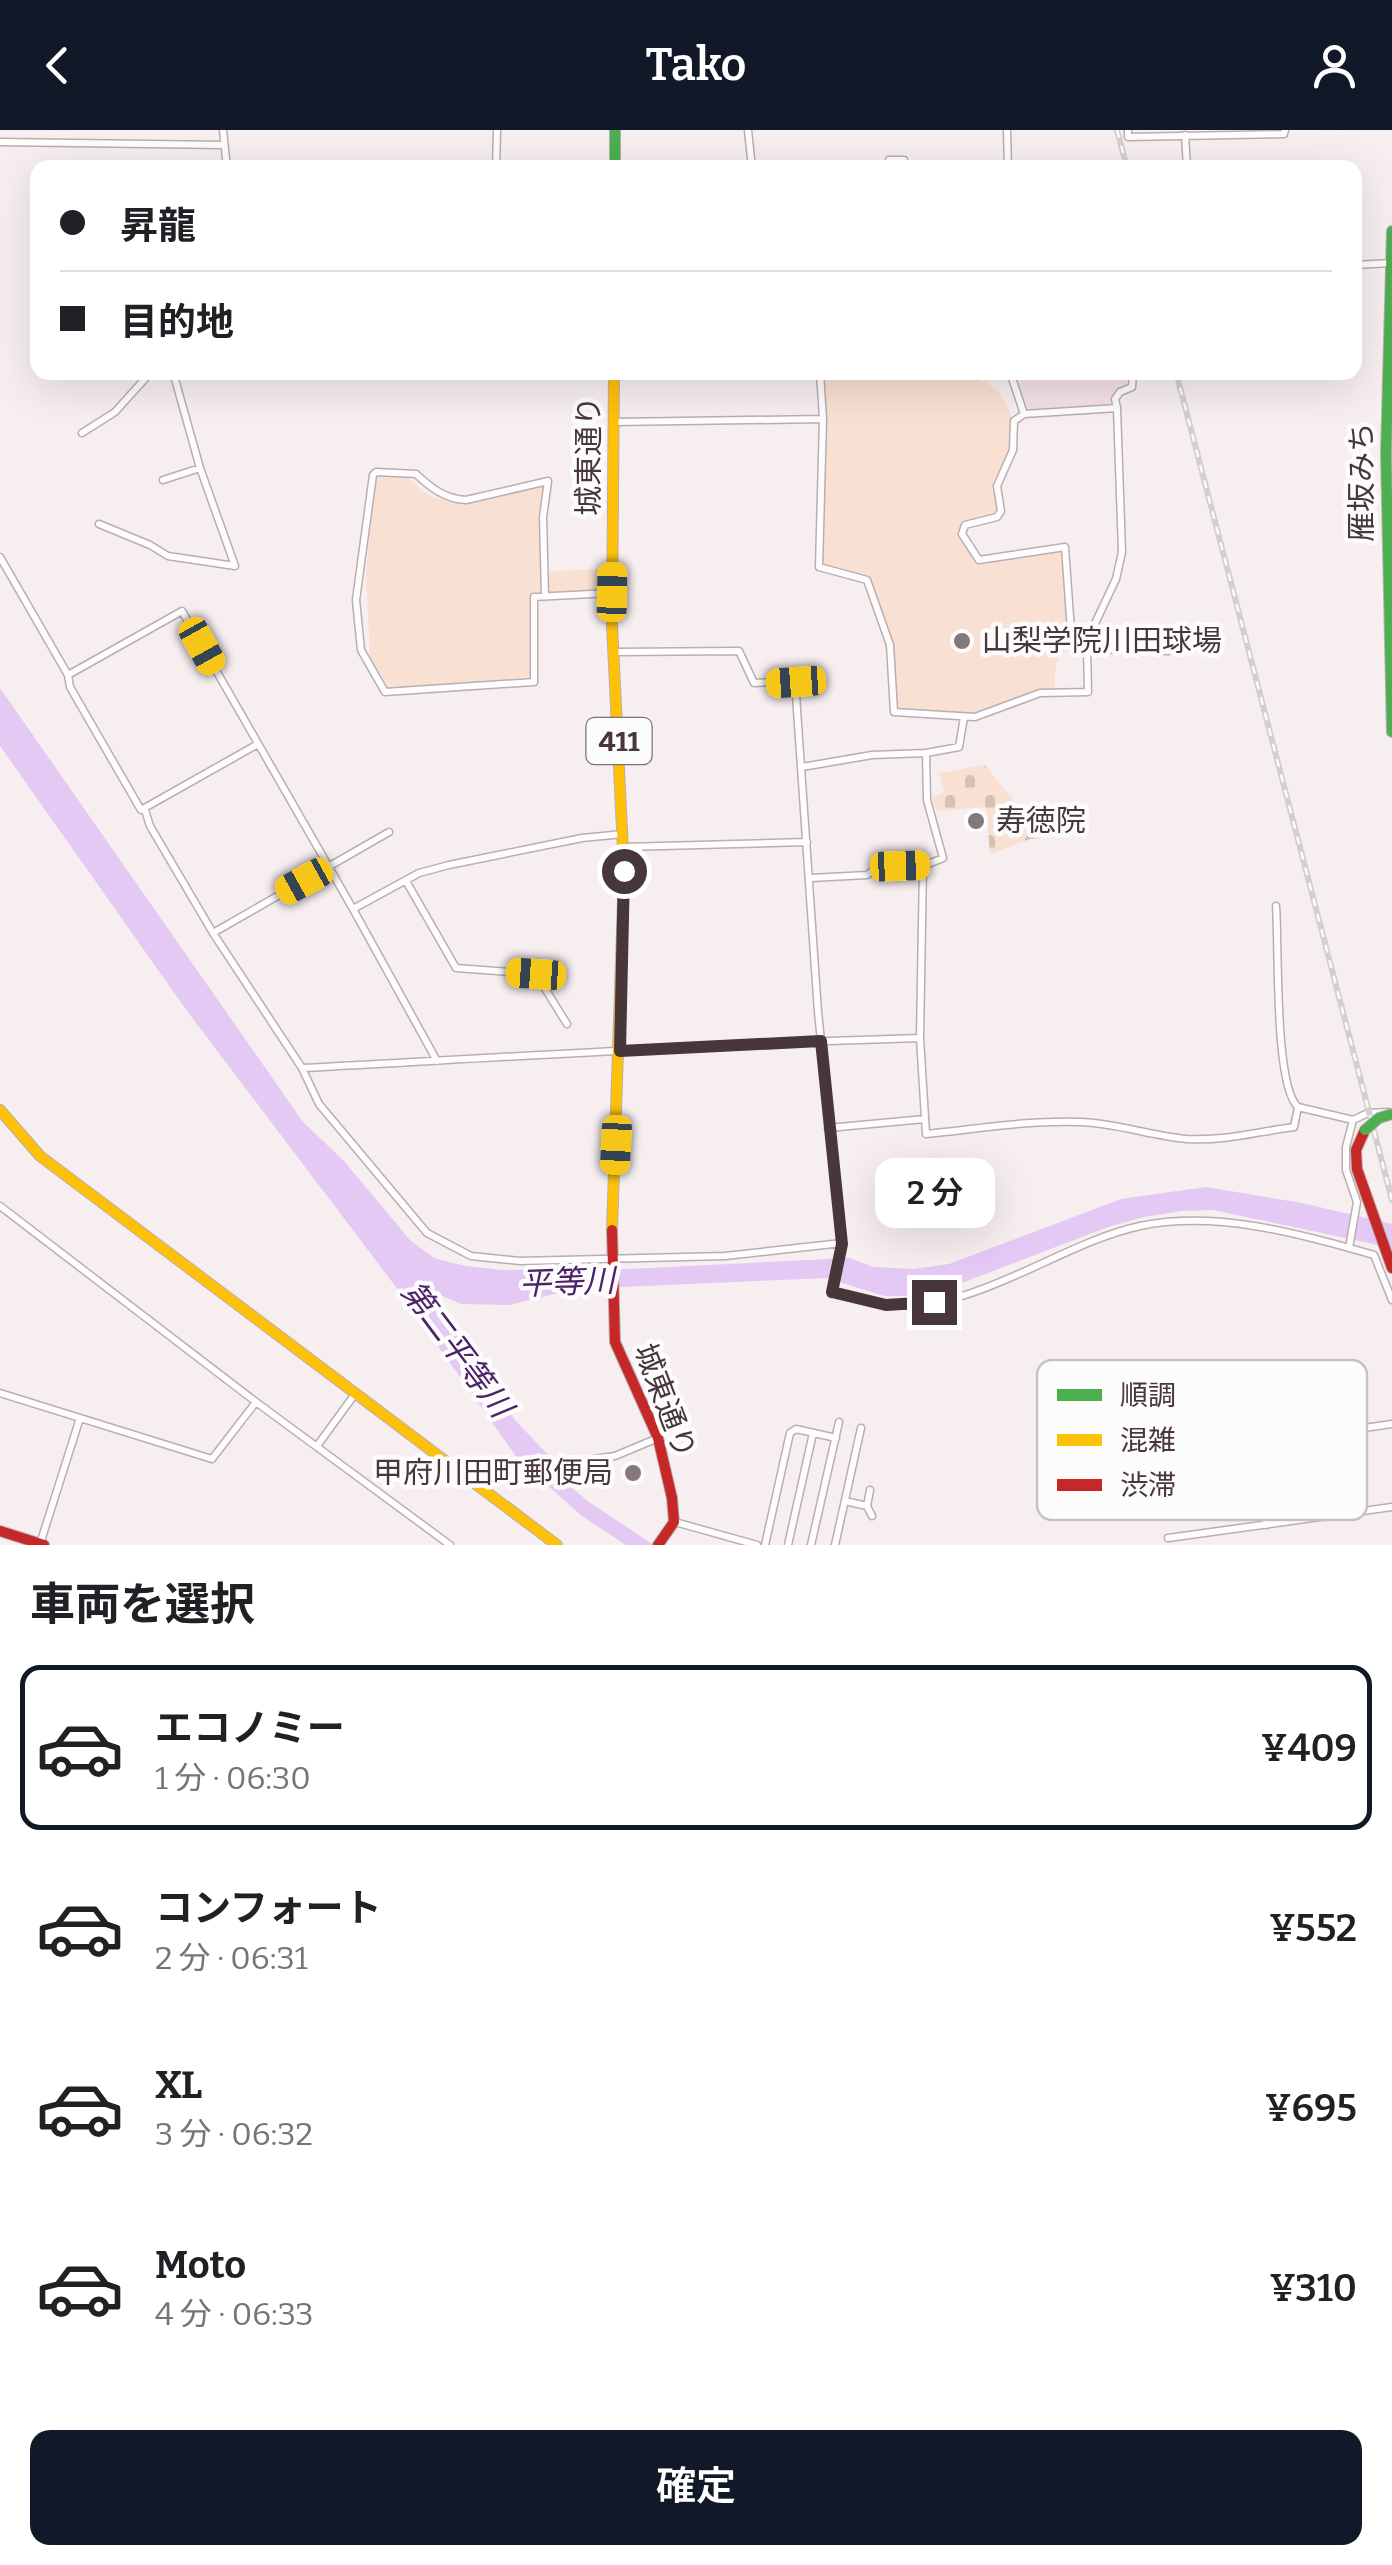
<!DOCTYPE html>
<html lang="ja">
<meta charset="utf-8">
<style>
body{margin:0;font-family:Bitter,"Noto Sans JP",serif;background:#f2f2f2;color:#202124;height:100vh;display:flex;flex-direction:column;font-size:38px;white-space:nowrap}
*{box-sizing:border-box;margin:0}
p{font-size:32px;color:#757577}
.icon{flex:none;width:55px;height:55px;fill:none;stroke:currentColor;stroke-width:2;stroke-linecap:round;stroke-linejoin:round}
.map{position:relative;height:1415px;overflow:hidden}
.details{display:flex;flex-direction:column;background:#fff;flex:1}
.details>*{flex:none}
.banner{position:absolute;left:30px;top:30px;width:1332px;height:220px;border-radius:20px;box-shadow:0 10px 40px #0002;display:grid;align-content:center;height:220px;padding:0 30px;background:#fff}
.end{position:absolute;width:45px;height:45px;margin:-22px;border:12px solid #47373b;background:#fff;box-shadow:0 0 0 5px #fff}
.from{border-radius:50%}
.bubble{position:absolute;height:70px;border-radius:20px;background:#fff;box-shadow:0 10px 40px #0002;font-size:32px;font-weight:600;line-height:70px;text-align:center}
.car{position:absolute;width:30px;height:60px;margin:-30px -15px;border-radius:12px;box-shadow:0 0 8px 2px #0007;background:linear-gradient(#f5c518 24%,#345 0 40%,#f5c518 0 76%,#345 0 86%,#f5c518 0)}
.banner b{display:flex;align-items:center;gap:35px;height:95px;font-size:38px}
.banner b+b{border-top:2px solid #e0e0e0}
.banner i{width:25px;height:25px;background:#202124}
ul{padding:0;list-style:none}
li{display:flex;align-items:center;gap:30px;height:165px;margin:0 20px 15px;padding:0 10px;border:5px solid transparent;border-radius:20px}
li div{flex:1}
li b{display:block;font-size:38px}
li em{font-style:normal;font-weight:600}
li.on{border-color:#111827}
li>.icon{width:90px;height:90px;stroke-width:1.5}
h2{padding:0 30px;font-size:45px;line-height:120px}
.button{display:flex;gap:20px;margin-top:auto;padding:20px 30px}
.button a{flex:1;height:115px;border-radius:20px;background:#111827;color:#fff;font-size:40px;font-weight:600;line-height:115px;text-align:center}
header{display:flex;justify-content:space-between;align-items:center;height:130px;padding:0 30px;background:#111827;color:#fff;font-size:45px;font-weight:600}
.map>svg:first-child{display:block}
</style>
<header><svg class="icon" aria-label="back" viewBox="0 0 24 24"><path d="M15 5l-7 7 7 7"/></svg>Tako<svg class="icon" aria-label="person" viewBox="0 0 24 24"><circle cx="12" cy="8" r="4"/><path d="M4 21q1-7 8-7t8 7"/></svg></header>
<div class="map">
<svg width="1392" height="1415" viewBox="0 0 1392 1415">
<defs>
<pattern id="cemetery-stones" width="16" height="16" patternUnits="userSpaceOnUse" patternTransform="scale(2.5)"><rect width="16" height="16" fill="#f8e0d2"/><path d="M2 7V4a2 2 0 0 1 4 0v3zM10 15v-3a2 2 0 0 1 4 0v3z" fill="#d6c1b5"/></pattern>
</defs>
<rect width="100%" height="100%" fill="#f7eef0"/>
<path fill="#f4e1e5" d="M1010 243H1133L1132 257 1115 269 1117 278 1024 284Z"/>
<path fill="#f8e0d2" d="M820 243H977L980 252 986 251 1001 265 1014 291 1013 320 997 356 1001 381 997 387 965 395 963 404 980 430 1065 417 1071 500 1091 502 1086 515C1054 514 1055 536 1055 562L1040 563 975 587 894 582 890 515 868 450 819 437 823 289Z
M375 347 408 348 428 365 453 373 543 356 542 442 608 438V461L531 465V547L389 558 370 527 366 443Z"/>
<path fill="url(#cemetery-stones)" d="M985 635 1022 681 1043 697 1046 708 1030 709 990 724 986 677 937 681 932 668 944 662 939 643Z"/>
<path fill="#e3c9f4" d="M0 558 303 992 343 1030 410 1110 434 1128 465 1136 503 1140 629 1139 849 1128 874 1137 914 1139 949 1134 1121 1069 1206 1057 1302 1073 1392 1094V1118L1213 1080 1181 1081 1144 1087 1108 1097 954 1156 920 1166H884L827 1148 575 1159 509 1175 461 1174 431 1161 429 1165 514 1289 550 1327 556 1345 589 1372 654 1415H626L582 1386 518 1329 399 1161 187 881 0 616Z"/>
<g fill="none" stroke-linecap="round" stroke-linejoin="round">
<g stroke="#b9aeb1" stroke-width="9">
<path id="street" d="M223 0 227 38
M748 0 752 38
M1007 0 1008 38
M1128 0V7L1284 4 1285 0
M1185 5 1187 38
M0 12 223 15
M889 30H904L905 38
M496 38 497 0
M1355 135 1391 133
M820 242 823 289 819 437 867 450 890 515 894 582 975 587 1040 563 1088 562 1087 519 1091 502 1116 449 1122 422 1117 278 1024 284 1010 242
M1117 278 1115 269 1120 262 1132 257 1133 242
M1024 284 1014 291 1013 320 997 356 1001 381 997 387 965 395 962 404 979 430 1065 417 1071 501 1091 502
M615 292 823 289
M82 303 115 282 151 242
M163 350 200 338
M99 394 150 415 168 426 235 436 200 338 173 242
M0 427 68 545
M545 466 543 387 548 351 466 370C445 369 431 358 416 344L376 342 373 345 356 470 361 520 385 562 534 552V467L611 463
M1087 519 1168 521
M616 522 739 521 754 553 795 551 818 882 842 1113 831 1164
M964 587 959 617 926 623 927 670 943 728 923 736 920 908 926 1004C976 999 1029 990 1080 992 1117 993 1151 1006 1187 1009 1227 1011 1255 1002 1294 997L1298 977
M258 614 141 680 70 557 68 545 182 481 353 779 437 931
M802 637 872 625 926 623
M145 680 150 696 213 803 302 938
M624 717 807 712
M811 748 867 745 878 737 923 736
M406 751 456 838 536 844 567 894
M1276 776C1279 814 1274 956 1298 977L1353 990
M353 779 419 743 449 735 582 708 623 704
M213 803 389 702
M828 998 925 989
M0 1076 256 1272 450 1415
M842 1113 725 1126 520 1131 471 1126 427 1103 319 974 302 938C508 927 714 914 920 908
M1349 1118 1357 1072 1346 1040V1017L1353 990 1368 983 1389 982
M832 1162C849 1166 867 1172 884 1174 972 1186 1057 1114 1140 1096 1218 1080 1299 1104 1374 1125L1392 1170
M1231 1254 1267 1395
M0 1263 212 1329 256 1272
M317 1316 355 1264
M1248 1319 1288 1309 1392 1294
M574 1332 615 1326 658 1308
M575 1332 595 1350
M870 1360 867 1376 872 1386
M845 1371 867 1376
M675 1392 757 1415
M1285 1392 1278 1346 1320 1341 1328 1386
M1168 1408 1392 1377
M40 1414 80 1288
M765 1415 790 1303 796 1299 836 1308
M788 1415 813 1303
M811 1415 839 1292
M835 1415 861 1298"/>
</g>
<g stroke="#b9aeb1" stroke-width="12">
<path id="fast" d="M615 0V38
M1392 101 1386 324 1392 602"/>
</g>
<g stroke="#b9aeb1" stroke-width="12">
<path id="slow" d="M0 980 40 1026 557 1415
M612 1100 624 741 612 494 614 242"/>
</g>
<g stroke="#b9aeb1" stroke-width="12">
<path id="jam" d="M1365 1000 1356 1020 1357 1039 1392 1138
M612 1100 615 1212 658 1308 672 1368 674 1392 658 1415
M0 1401 44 1415"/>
</g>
<use href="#street" stroke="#fefcfd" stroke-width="6"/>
<use href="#fast" stroke="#4caf50" stroke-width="10"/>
<use href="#slow" stroke="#ffc107" stroke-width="10"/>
<use href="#jam" stroke="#c62828" stroke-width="10"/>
<g stroke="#d2cfcf" stroke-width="6">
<path id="rail" d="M1117 0 1127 38
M1176 242 1392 1070"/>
</g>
<use href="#rail" stroke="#fcfcfc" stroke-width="2.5" stroke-dasharray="8" stroke-linecap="butt"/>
<g stroke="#b9aeb1" stroke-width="12" stroke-linecap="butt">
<path id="fast-bridge" d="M1365 1000 1379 988 1392 984"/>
</g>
<use href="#fast-bridge" stroke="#4caf50" stroke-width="10"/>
</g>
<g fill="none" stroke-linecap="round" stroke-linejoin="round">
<path stroke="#47373b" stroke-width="12" d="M624 741 620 921 821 911 842 1114 832 1162 886 1175 934 1172"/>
</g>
<g fill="#85777a" stroke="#fcfcfc" stroke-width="4">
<circle cx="962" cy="511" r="10"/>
<circle cx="976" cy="691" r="10"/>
<circle cx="633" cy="1343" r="10"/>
</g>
<g text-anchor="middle" stroke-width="9" stroke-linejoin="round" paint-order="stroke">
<rect fill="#fcfcfc" stroke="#7d7275" stroke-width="2.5" x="586.5" y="588" width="65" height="46" rx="8"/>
<g font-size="28" font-weight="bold" fill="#47373b">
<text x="619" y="621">411</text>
</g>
<g font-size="30" fill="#47373b" stroke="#fcfcfc">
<text transform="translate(589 326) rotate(-90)" y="10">城東通り</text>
<text transform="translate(1362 352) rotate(-90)" y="10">雁坂みち</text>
<text transform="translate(665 1271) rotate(69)" y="10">城東通り</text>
</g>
<g font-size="30" fill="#47373b" stroke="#fcfcfc" text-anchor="start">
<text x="982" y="521">山梨学院川田球場</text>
<text x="996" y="701">寿徳院</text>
<text x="613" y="1353" text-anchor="end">甲府川田町郵便局</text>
</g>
<g font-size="32" font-style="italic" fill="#4c2268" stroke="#fcfcfc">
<text transform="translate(567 1152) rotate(-2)" y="11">平等川</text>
<text transform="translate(457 1219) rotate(53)" y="11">第二平等川</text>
</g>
</g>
<rect x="1037" y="1230" width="330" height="160" rx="15" fill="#fcfcfc" stroke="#c6c1c2" stroke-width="2.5"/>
<rect x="1057" y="1259" width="45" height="12" fill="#4caf50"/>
<rect x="1057" y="1304" width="45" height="12" fill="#ffc107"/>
<rect x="1057" y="1349" width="45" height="12" fill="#c62828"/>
<g font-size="28" fill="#47373b">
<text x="1120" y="1275">順調</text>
<text x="1120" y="1320">混雑</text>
<text x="1120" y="1365">渋滞</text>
</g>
</svg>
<i class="end from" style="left:624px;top:741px"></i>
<i class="end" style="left:934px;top:1172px"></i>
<div class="bubble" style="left:875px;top:1028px;width:120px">2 分</div>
<i class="car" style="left:612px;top:462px;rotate:1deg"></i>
<i class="car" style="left:202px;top:516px;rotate:151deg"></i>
<i class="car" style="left:796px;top:552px;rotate:266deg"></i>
<i class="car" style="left:900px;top:736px;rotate:88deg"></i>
<i class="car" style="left:304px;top:751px;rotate:241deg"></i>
<i class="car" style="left:536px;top:844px;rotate:274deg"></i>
<i class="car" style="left:616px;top:1015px;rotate:183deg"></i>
<div class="banner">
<b><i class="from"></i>昇龍</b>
<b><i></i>目的地</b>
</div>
</div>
<section class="details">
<h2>車両を選択</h2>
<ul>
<li class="on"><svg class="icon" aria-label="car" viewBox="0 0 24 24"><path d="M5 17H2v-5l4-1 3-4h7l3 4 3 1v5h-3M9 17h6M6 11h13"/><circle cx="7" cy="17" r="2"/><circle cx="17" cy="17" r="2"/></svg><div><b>エコノミー</b><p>1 分 · 06:30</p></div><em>¥409</em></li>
<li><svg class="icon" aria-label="car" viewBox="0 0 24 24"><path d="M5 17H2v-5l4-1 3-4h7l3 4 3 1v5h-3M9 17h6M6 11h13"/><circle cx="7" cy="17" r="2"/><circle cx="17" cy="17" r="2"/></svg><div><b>コンフォート</b><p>2 分 · 06:31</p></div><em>¥552</em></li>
<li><svg class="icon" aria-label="car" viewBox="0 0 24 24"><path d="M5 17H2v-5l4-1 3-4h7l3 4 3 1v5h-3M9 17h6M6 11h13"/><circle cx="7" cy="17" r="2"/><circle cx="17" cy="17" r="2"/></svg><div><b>XL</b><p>3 分 · 06:32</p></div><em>¥695</em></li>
<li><svg class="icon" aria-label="car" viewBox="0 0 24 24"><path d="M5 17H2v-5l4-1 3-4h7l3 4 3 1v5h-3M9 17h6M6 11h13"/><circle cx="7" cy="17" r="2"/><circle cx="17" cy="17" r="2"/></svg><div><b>Moto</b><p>4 分 · 06:33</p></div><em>¥310</em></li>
</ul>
<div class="button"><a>確定</a></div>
</section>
